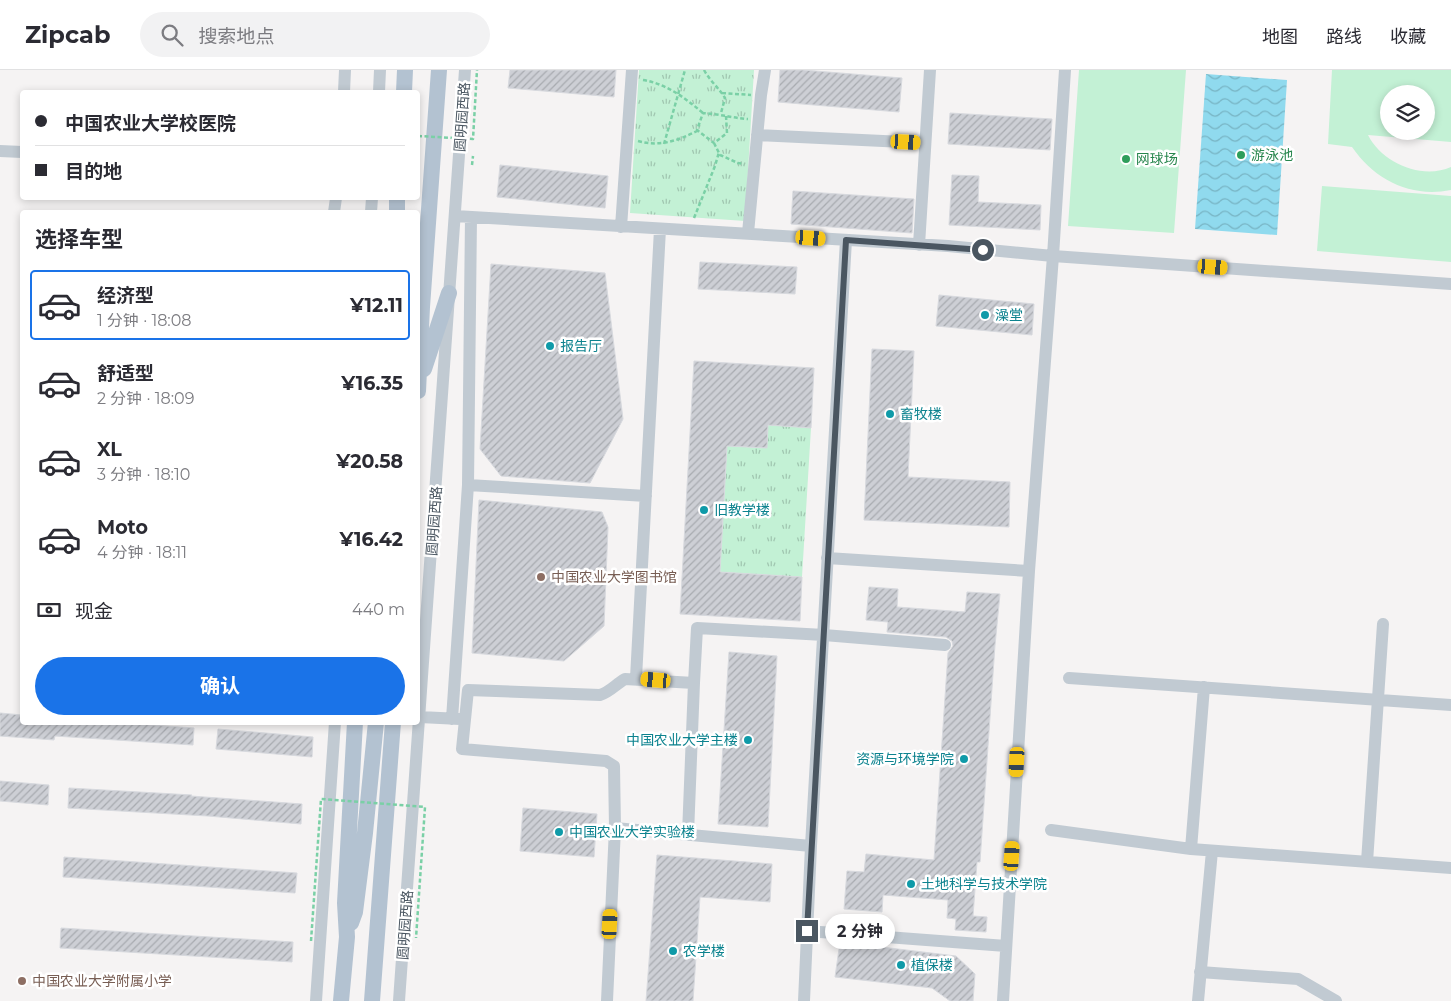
<!DOCTYPE html>
<html lang="zh">
<meta charset="utf-8">
<style>
body{margin:0;font-family:Montserrat,"Noto Sans SC",sans-serif;background:#f2f2f3;color:#2b2b33;height:100vh;display:flex;flex-direction:column;font-size:19px;white-space:nowrap}
*{box-sizing:border-box;margin:0}
p{font-size:16px;color:#7c7c81}
.icon{flex:none;width:28px;height:28px;fill:none;stroke:currentColor;stroke-width:2;stroke-linecap:round;stroke-linejoin:round}
.map{position:relative;flex:1;overflow:hidden}
.sheet{position:absolute;left:20px;top:140px;width:400px;height:515px;display:flex;flex-direction:column;background:#fff;border-radius:5px;box-shadow:0 2px 8px #0003}
.sheet>*{flex:none}
.banner{position:absolute;left:20px;top:20px;width:400px;height:110px;border-radius:5px;box-shadow:0 2px 8px #0003;display:grid;align-content:center;height:110px;padding:0 15px;background:#fff}
.tools{position:absolute;left:1380px;top:15px;display:grid;gap:10px}
.tools a{display:grid;place-items:center;width:55px;height:55px;border-radius:50%;background:#fff;box-shadow:0 2px 8px #0003;font-size:25px}
.end{position:absolute;width:22px;height:22px;margin:-11px;border:6px solid #4a5661;background:#fff;box-shadow:0 0 0 2px #fff}
.from{border-radius:50%}
.bubble{position:absolute;height:35px;border-radius:18px;background:#fff;box-shadow:0 2px 8px #0003;font-size:16px;font-weight:700;line-height:35px;text-align:center}
.car{position:absolute;width:15px;height:30px;margin:-15px -8px;border-radius:6px;box-shadow:0 0 4px 1px #0007;background:linear-gradient(#f5c518 24%,#345 0 40%,#f5c518 0 76%,#345 0 86%,#f5c518 0)}
.banner b{display:flex;align-items:center;gap:18px;height:48px;font-size:19px}
.banner b+b{border-top:1px solid #e1e1e2}
.banner i{width:12px;height:12px;background:#2b2b33}
ul{padding:0;list-style:none}
li{display:flex;align-items:center;gap:15px;height:70px;margin:0 10px 8px;padding:0 5px;border:2px solid transparent;border-radius:5px}
li div{flex:1}
li b{display:block;font-size:19px}
li em{font-style:normal;font-weight:700}
li.current{border-color:#1a73e8}
li>.icon{width:45px;height:45px;stroke-width:1.5}
h2{padding:0 15px;font-size:22px;line-height:60px}
.pay{display:flex;align-items:center;gap:12px;height:55px;padding:0 15px;font-size:19px}
.pay p{margin-inline-start:auto}
.cta{display:flex;gap:10px;margin-top:auto;padding:10px 15px}
.cta a{flex:1;height:58px;border-radius:30px;background:#1a73e8;color:#fff;font-size:20px;font-weight:700;line-height:58px;text-align:center}
header{display:flex;align-items:center;gap:30px;box-sizing:border-box;height:70px;padding:0 25px;background:#fff;border-bottom:1px solid #e1e1e2}
header strong{font-size:24px}
nav{display:flex;gap:28px;margin-inline-start:auto;font-size:18px}
.search{width:350px;height:45px;background:#f2f2f3;display:flex;align-items:center;gap:12px;box-sizing:border-box;padding:0 18px;border-radius:28px;color:#7c7c81;font-size:19px}
.map>svg:first-child{display:block}
</style>
<header>
<strong>Zipcab</strong>
<div class="search"><svg class="icon" aria-label="search" viewBox="0 0 24 24"><circle cx="10" cy="10" r="6"/><path d="M15 15l6 6"/></svg>搜索地点</div>
<nav><a>地图</a><a>路线</a><a>收藏</a></nav>
</header>
<div class="map">
<svg width="1451" height="931" viewBox="0 0 1451 931">
<defs>
<pattern id="park-tufts" width="24" height="20" patternUnits="userSpaceOnUse" patternTransform="scale(1.25)"><rect width="24" height="20" fill="#c3f1d5"/><path d="M3 7l-1-3M5 7V3M7 7l1-3M15 17l-1-3M17 17v-4M19 17l1-3" fill="none" stroke="#a0c6b0"/></pattern>
<pattern id="water-waves" width="16" height="10" patternUnits="userSpaceOnUse" patternTransform="scale(1.25)"><rect width="16" height="10" fill="#90daee"/><path d="M0 5q4-4 8 0t8 0" fill="none" stroke="#78b4c4"/></pattern>
<pattern id="building-hatch" width="6" height="6" patternUnits="userSpaceOnUse" patternTransform="scale(1.25)"><rect width="6" height="6" fill="#cdcfd5"/><path d="M-1 1l2-2M0 6l6-6M5 7l2-2" fill="none" stroke="#a8abb0"/></pattern>
</defs>
<rect width="100%" height="100%" fill="#f5f3f3"/>
<path fill="url(#park-tufts)" d="M639 0H754L745 151 630 143Z
M768 355 811 358 802 507 720 502 727 376 766 378Z"/>
<path fill="#c3f1d5" fill-rule="evenodd" d="M1079 0H1186L1174 163 1068 156Z
M1332 0H1451V72L1368 65C1382 93 1422 110 1451 97V120C1410 128 1375 110 1352 77L1328 74ZM1389 24H1426V61H1389Z
M1322 116 1451 126V192L1317 181Z"/>
<path fill="url(#water-waves)" d="M1206 4 1287 10 1277 165 1195 159Z"/>
<path fill="url(#building-hatch)" stroke="#d7d9de" d="M510 0H616L614 27 508 18Z
M780 0H803L902 8 899 42 778 32Z
M950 43 1052 49 1050 80 948 74Z
M500 95 608 106 605 138 497 127Z
M952 105 979 106 978 132 1041 135 1040 160 949 155Z
M793 121 914 129 912 163 791 154Z
M700 192 797 197 795 224 698 219Z
M491 194 605 203 623 349 590 413 501 406 480 379Z
M939 225 1034 234 1032 265 936 256Z
M872 279 914 281 908 407 1010 412 1009 457 864 450Z
M694 291 814 298 811 358 768 355 767 378 727 376 720 502 802 507 800 551 680 544Z
M479 430 602 442 608 457 604 556 564 591 472 583Z
M869 517 898 519 897 537 965 542 967 522 1000 524 995 575 980 792H977L973 846 987 847 986 862 955 860 956 849 947 848 948 830 883 825 882 842 844 839 847 801 864 802 866 784 934 790 948 583 953 576 952 571 946 567 887 562 888 552 866 550Z
M729 582 777 586 768 757 718 754Z
M0 643 22 645V652H112L194 658 193 675 55 666 54 670 0 666Z
M218 659 313 667 312 687 216 679Z
M0 711 49 715 48 735 0 731Z
M69 718 192 725 191 726 302 734 301 754 208 746 68 738Z
M523 738 597 744 594 787 520 781Z
M657 785 772 794 770 832 700 827 693 931H646Z
M64 787 297 803 295 823 63 807Z
M61 858 293 872 292 892 60 878Z
M840 872 956 886 975 904 973 931H950L932 918 835 907Z"/>
<g fill="none" stroke-linecap="round" stroke-linejoin="round">
<path stroke="#7ad0a6" stroke-width="2.5" stroke-dasharray="4 2.5" stroke-linecap="butt" d="M704 0C710 11 719 18 725 28L721 43
M643 10C667 14 685 28 703 43
M722 23 751 25
M726 46 727 63 714 73 697 60 703 43C720 44 732 48 748 49
M638 71C660 77 677 71 697 61
M714 73 720 85 738 93 744 94
M664 74 685 0
M472 95 473 86
M694 148 715 96 719 82"/>
<path stroke="#c1cad2" stroke-width="12" d="M344 22 345 0
M379 22 380 0
M757 65 925 73
M0 81 22 82
M334 142 336 128
M371 142 372 128
M455 146 948 176 1053 186 1451 214
M621 157 632 0
M748 163 761 25 765 0
M919 175 930 0
M468 415 646 426
M827 488 1029 501
M636 608 660 159
M1069 608 1451 635
M694 613 697 558 824 565 945 575
M420 647 460 649
M452 649 468 415 471 147
M1051 760 1191 779 1451 798
M688 764 694 613 625 609C616 614 610 622 600 625L468 620 462 679 606 691 614 696 615 758 811 776 804 931
M811 776 846 170
M1191 779 1204 617
M1367 792 1383 554
M807 861 1006 876
M1200 902 1298 909 1336 931
M316 931 335 652
M399 931 465 0
M607 931 615 758
M1003 931 1029 501 1053 186 1065 0
M1198 931 1212 781"/>
<path stroke="#b3c2d1" stroke-width="16" d="M404 22 405 0
M397 142V128
M424 299 449 223
M418 321 422 237 439 0
M351 853 355 842 365 763 376 652
M341 931 347 867 345 833 355 652
M372 931 393 652"/>
<path stroke="#7ad0a6" stroke-width="2.5" stroke-dasharray="4 2.5" stroke-linecap="butt" d="M418 66 473 69 477 0
M311 871 321 729 425 737 416 868"/>
</g>
<g fill="none" stroke-linecap="round" stroke-linejoin="round">
<path stroke="#4a5661" stroke-width="6" d="M807 861 846 170 983 180"/>
</g>
<g fill="#2e9e5b" stroke="#fff" stroke-width="2">
<circle cx="1241" cy="85" r="5"/>
<circle cx="1126" cy="89" r="5"/>
</g>
<g fill="#0f9aa8" stroke="#fff" stroke-width="2">
<circle cx="985" cy="245" r="5"/>
<circle cx="550" cy="276" r="5"/>
<circle cx="890" cy="344" r="5"/>
<circle cx="704" cy="440" r="5"/>
<circle cx="748" cy="670" r="5"/>
<circle cx="964" cy="689" r="5"/>
<circle cx="559" cy="762" r="5"/>
<circle cx="911" cy="814" r="5"/>
<circle cx="673" cy="881" r="5"/>
<circle cx="901" cy="895" r="5"/>
</g>
<g fill="#8d6e63" stroke="#fff" stroke-width="2">
<circle cx="541" cy="507" r="5"/>
<circle cx="22" cy="911" r="5"/>
</g>
<g text-anchor="middle" stroke-width="5" stroke-linejoin="round" paint-order="stroke">
<g font-size="14" fill="#4a5661" stroke="#fff">
<text transform="translate(462 47) rotate(-86)" y="5">圆明园西路</text>
<text transform="translate(434 451) rotate(-86)" y="5">圆明园西路</text>
<text transform="translate(405 855) rotate(-86)" y="5">圆明园西路</text>
</g>
<g font-size="14" fill="#27864d" stroke="#fff" text-anchor="start">
<text x="1251" y="90">游泳池</text>
<text x="1136" y="94">网球场</text>
</g>
<g font-size="14" fill="#0d838f" stroke="#fff" text-anchor="start">
<text x="995" y="250">澡堂</text>
<text x="560" y="281">报告厅</text>
<text x="900" y="349">畜牧楼</text>
<text x="714" y="445">旧教学楼</text>
<text x="738" y="675" text-anchor="end">中国农业大学主楼</text>
<text x="954" y="694" text-anchor="end">资源与环境学院</text>
<text x="569" y="767">中国农业大学实验楼</text>
<text x="921" y="819">土地科学与技术学院</text>
<text x="683" y="886">农学楼</text>
<text x="911" y="900">植保楼</text>
</g>
<g font-size="14" fill="#785e54" stroke="#fff" text-anchor="start">
<text x="551" y="512">中国农业大学图书馆</text>
<text x="32" y="916">中国农业大学附属小学</text>
</g>
</g>
</svg>
<div class="tools">
<a><svg class="icon" aria-label="layers" viewBox="0 0 24 24"><path d="M12 4l9 5-9 5-9-5zM3 14l9 5 9-5"/></svg></a>
</div>
<i class="end from" style="left:983px;top:180px"></i>
<i class="end" style="left:807px;top:861px"></i>
<div class="bubble" style="left:825px;top:844px;width:70px">2 分钟</div>
<i class="car" style="left:906px;top:72px;rotate:93deg"></i>
<i class="car" style="left:811px;top:168px;rotate:94deg"></i>
<i class="car" style="left:1213px;top:197px;rotate:94deg"></i>
<i class="car" style="left:656px;top:610px;rotate:275deg"></i>
<i class="car" style="left:1017px;top:692px;rotate:183deg"></i>
<i class="car" style="left:1012px;top:786px;rotate:4deg"></i>
<i class="car" style="left:610px;top:854px;rotate:3deg"></i>
<div class="banner">
<b><i class="from"></i>中国农业大学校医院</b>
<b><i></i>目的地</b>
</div>
<section class="sheet">
<h2>选择车型</h2>
<ul>
<li class="current"><svg class="icon" aria-label="car" viewBox="0 0 24 24"><path d="M5 17H2v-5l4-1 3-4h7l3 4 3 1v5h-3M9 17h6M6 11h13"/><circle cx="7" cy="17" r="2"/><circle cx="17" cy="17" r="2"/></svg><div><b>经济型</b><p>1 分钟 · 18:08</p></div><em>¥12.11</em></li>
<li><svg class="icon" aria-label="car" viewBox="0 0 24 24"><path d="M5 17H2v-5l4-1 3-4h7l3 4 3 1v5h-3M9 17h6M6 11h13"/><circle cx="7" cy="17" r="2"/><circle cx="17" cy="17" r="2"/></svg><div><b>舒适型</b><p>2 分钟 · 18:09</p></div><em>¥16.35</em></li>
<li><svg class="icon" aria-label="car" viewBox="0 0 24 24"><path d="M5 17H2v-5l4-1 3-4h7l3 4 3 1v5h-3M9 17h6M6 11h13"/><circle cx="7" cy="17" r="2"/><circle cx="17" cy="17" r="2"/></svg><div><b>XL</b><p>3 分钟 · 18:10</p></div><em>¥20.58</em></li>
<li><svg class="icon" aria-label="car" viewBox="0 0 24 24"><path d="M5 17H2v-5l4-1 3-4h7l3 4 3 1v5h-3M9 17h6M6 11h13"/><circle cx="7" cy="17" r="2"/><circle cx="17" cy="17" r="2"/></svg><div><b>Moto</b><p>4 分钟 · 18:11</p></div><em>¥16.42</em></li>
</ul>
<div class="pay"><svg class="icon" aria-label="cash" viewBox="0 0 24 24"><path d="M3 7h18v10H3z"/><circle cx="12" cy="12" r="2"/></svg>现金<p>440 m</p></div>
<div class="cta"><a>确认</a></div>
</section>
</div>
